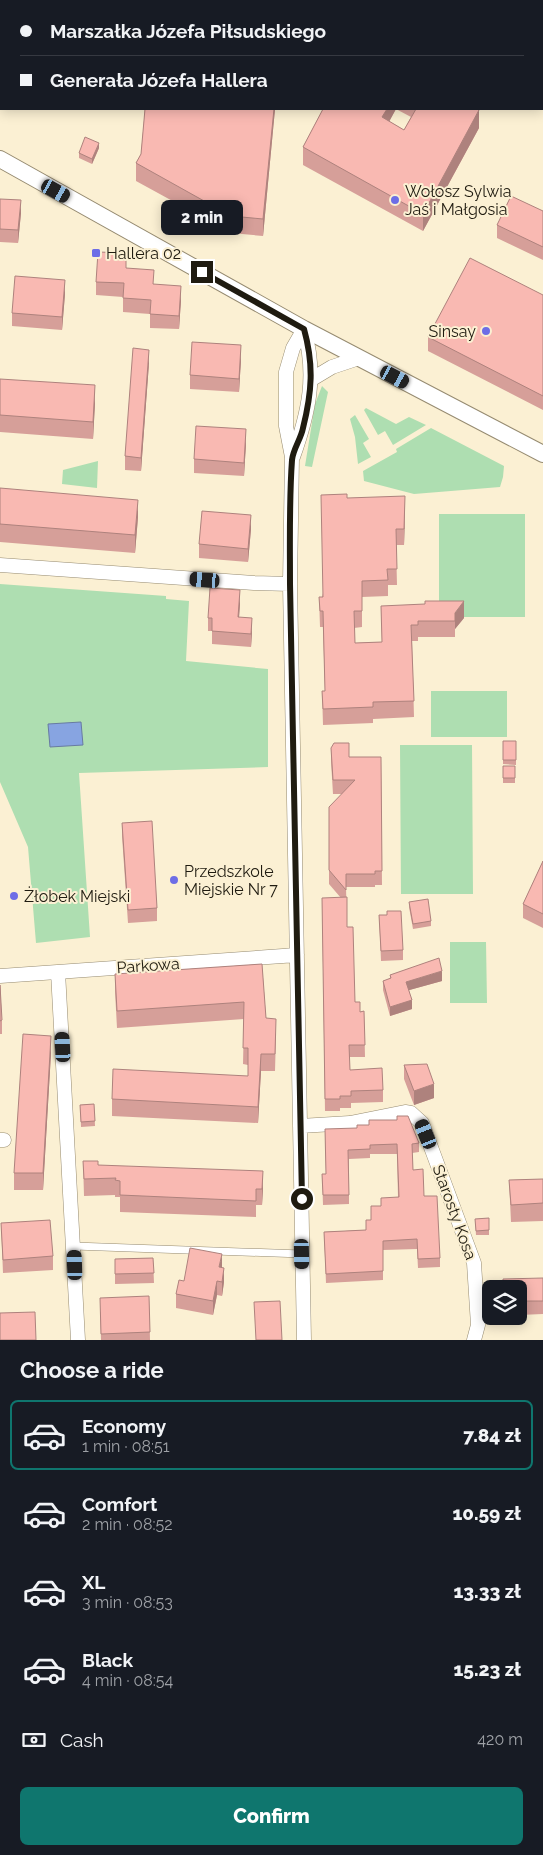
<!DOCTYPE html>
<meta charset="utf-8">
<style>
body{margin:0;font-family:Raleway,sans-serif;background:#20242c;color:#f1f3f6;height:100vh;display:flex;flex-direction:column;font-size:19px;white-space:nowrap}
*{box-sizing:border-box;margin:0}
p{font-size:16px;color:#9ea1a6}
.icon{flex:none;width:28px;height:28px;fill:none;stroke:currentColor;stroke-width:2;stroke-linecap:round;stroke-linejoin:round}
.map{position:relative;height:1340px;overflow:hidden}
.sheet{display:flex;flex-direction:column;background:#171b24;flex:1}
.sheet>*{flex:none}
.hud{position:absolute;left:0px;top:0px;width:544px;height:110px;box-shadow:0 2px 12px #0003;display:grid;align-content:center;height:110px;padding:0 20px;background:#171b24}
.controls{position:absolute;left:482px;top:1280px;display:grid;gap:10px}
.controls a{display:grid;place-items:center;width:45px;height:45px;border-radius:8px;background:#171b24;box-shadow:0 2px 12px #0003;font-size:25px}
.end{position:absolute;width:22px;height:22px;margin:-11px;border:6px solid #1f1b10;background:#fff;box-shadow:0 0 0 2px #fff}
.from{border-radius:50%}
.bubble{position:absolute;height:35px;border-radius:8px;background:#171b24;box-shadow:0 2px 12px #0003;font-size:16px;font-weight:800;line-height:35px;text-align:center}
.car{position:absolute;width:15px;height:30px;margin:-15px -8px;border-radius:6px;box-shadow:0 0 4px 1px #0007;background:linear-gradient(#222 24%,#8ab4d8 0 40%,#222 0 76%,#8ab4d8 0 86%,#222 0)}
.hud b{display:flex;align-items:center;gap:18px;height:48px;font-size:19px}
.hud b+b{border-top:1px solid #363941}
.hud i{width:12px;height:12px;background:#f1f3f6}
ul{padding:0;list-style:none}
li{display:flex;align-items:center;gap:15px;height:70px;margin:0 10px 8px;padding:0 10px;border:2px solid transparent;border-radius:8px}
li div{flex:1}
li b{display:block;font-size:19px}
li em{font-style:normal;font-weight:800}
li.on{border-color:#0f766e}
li>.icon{width:45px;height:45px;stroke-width:1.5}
h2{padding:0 20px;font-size:22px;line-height:60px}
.pay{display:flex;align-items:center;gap:12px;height:55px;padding:0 20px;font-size:19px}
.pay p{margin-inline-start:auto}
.primary-button{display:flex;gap:10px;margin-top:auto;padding:10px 20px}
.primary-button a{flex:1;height:58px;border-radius:8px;background:#0f766e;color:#fff;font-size:20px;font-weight:800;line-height:58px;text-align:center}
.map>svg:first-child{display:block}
</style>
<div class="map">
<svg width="543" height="1340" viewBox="0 0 543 1340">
<rect width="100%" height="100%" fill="#fbf0d3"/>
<path fill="#aedeb1" d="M322 386 328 392 312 467 305 466 315 404Z
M366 408 396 424 409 417 426 425 393 445 385 431 378 435 364 410Z
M355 415 369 439 363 443 371 457 358 464 355 437 350 419Z
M431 428 504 466 503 477 500 487 414 494 364 481 363 471 397 452 396 449Z
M98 461 97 488 62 484 63 470Z
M439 514H525V617H439Z
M0 584 166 596V599L189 601 186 661 268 669V767L79 773 90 937 36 943 28 847 0 782Z
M431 691H507V737H431Z
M400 745H472L473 894H401Z
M450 942H486L487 1003H450Z"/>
<path fill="#87a4e1" stroke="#687ba2" d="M81 722 83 745 50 747 48 724Z"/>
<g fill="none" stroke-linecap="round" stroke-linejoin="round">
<g stroke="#968b71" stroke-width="8">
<path id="service" d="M74 1246 302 1254"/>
</g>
<g stroke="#968b71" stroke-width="15">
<path id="minor" d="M312 379 332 367 359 358
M293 457C309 412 317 375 304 329
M0 565 254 583 290 584
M58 972 78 1340
M0 976 297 955
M300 1126 350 1123 405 1112 411 1113 422 1123 474 1263 478 1325 474 1340
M0 1140H4
M304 1340 290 584 292 457 286 426V372L293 348 304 329"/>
</g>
<g stroke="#968b71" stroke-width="18">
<path id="tertiary" d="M0 159 304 329 543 454"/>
</g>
<use href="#service" stroke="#fff" stroke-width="7"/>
<use href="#minor" stroke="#fff" stroke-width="14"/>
<use href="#tertiary" stroke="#fff" stroke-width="16"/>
</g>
<path fill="#d69f99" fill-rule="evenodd" d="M0 0H11V1H1V90L0 89Z
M358 0H424V1H371Z
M145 109H275L263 236 231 233 136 181V163L141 154Z
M323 109H476L479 128 423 231 303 165V147ZM396 109 411 117 404 130 389 121Z
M99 148 92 164 79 158V153Z
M0 199 21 213 18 243 0 242Z
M543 211V260L497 238V225Z
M126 268 181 300 179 329 150 328V314L123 312V297L96 295V282Z
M65 294 62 330 12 326V313Z
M543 295V410L428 351V337Z
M241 359 239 392 190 389V375Z
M149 363 141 471 125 470V456Z
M0 379 95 403 93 439 0 432Z
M246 443 244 476 194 473V459Z
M0 488 138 517 135 553 0 542Z
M347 498 405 513 404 545H396L397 585H388V596L362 597V627L354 628 355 643 382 642 381 606 464 618 455 629V637H418V641H412L414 717 373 719V723L323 725 322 691H325L323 627H320L319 597H322Z
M251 529 248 562 199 558V544Z
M240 604 239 617 252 632 251 647 212 644V631H208V618Z
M503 741H516V765L503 764Z
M331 748 349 757H381L382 885H375V887H346L347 927 355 1002 360 1012 364 1011 365 1057H349L350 1070 383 1090V1102L351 1103V1108H340V1111H325L322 898H341L329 884V870L342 794H333L331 761Z
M503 766H515V783H503Z
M122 823 157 908V921L128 923 122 836Z
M543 861V928L523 918V904Z
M409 902 431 921V926L413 929 409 907Z
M379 915 403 950V960L381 961Z
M262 964 266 1018 276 1035 275 1071H261L258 1123 112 1116V1099L248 1076V1065L243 1064 244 1019 117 1028 115 991V974Z
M390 975 442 981 409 990 412 1009 390 1016 383 990V981L390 979Z
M0 985 2 1020V1034H0Z
M51 1053 43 1190H14V1173Z
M404 1065 434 1098 414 1105 404 1079Z
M94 1104 95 1126 81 1127 80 1105Z
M325 1129 419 1143V1152L412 1153 413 1170 424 1196 440 1258V1267L418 1268 417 1249 383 1250V1280L326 1283 324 1232 366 1230 371 1220 381 1206 398 1197 397 1154H370V1158L349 1159V1204L323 1205 322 1174H326Z
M83 1161 98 1165 263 1188 262 1205H256V1217L120 1212V1197H115V1195L84 1196Z
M543 1179V1221L511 1222 509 1180Z
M489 1218V1235H476L475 1219Z
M1 1223 53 1256V1270L3 1273Z
M153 1258 154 1283 115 1284V1259Z
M222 1267 224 1282 222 1296 217 1295 213 1315 176 1308V1294L184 1281Z
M543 1278V1314L519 1315V1289Z
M149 1296 150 1340H101L100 1312Z"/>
<path fill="#ae827d" d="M274 109H275L263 236V219Z
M387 109H396L382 135V117Z
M479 110V128L423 231V214Z
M99 143V148L92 164V159Z
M21 200V213L18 243V230Z
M65 280V294L62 330V317Z
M181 286V300L179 329V316Z
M241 345V359L239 392V379Z
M149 350V363L141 471V458Z
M95 385V403L93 439V422Z
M246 429V443L244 476V463Z
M405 496V513L404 545V529Z
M138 500V517L135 553V535Z
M251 515V529L248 562V549Z
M240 590V604L238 631V617Z
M464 601V618L455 629V637V613Z
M252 618V632L251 647V634Z
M442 971V981L406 991V982Z
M412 1000V1009L390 1016V1007Z
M51 1036V1053L43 1190V1173Z
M261 1054V1071L258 1123V1107Z
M434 1084V1098L414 1105V1091Z
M263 1171V1188L262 1205V1189Z
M222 1254V1267H219Z
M224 1268V1282L222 1296V1282Z
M217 1281V1295L213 1315V1301Z"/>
<path fill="#f9b9b2" stroke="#ae827d" d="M0 0H9V1H1V76H0Z
M150 0H164V1H150Z
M145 109H274L263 219 231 216 136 163 141 154Z
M323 109H387L382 117 404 130 416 109H476L479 110 423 214 303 147Z
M85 137 99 143 92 159 79 153Z
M511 196 543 211V247L497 225Z
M0 199 21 200 18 230 0 229Z
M98 252 126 253V268L154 270 153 284 181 286 179 316 150 314 151 300 123 298 124 283 96 282Z
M470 258 543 295V396L428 337Z
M15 276 65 280 62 317 12 313Z
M192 342 241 345 239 379 190 375Z
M133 348 149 350 141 458 125 456Z
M0 379 95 385 93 422 0 415Z
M196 426 246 429 244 463 194 459Z
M0 488 138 500 135 535 0 524Z
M347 494V498L405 496 404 529H396L397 569H387L388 580 362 581V611H354L355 643 382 642 381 606 425 604V601H464L455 613V621H418V625H411L414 701 373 702V707L323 709 322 691H325L323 611H320L319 597H323L321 495Z
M202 511 251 515 248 549 199 544Z
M210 588 240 590 238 617 252 618 251 634 212 631V618H208Z
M503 741H516V760H503Z
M334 743H349V757H381L382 871H375V874H346V890L329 870V807L355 780H333L331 748Z
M503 766H515V778H503Z
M152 821 157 908 128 910 122 823Z
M543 861V914L523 904Z
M347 897V927H353L355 1002H360V1012L364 1011 365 1045H349L350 1070 382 1068 383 1090 351 1091V1096H340V1099H325L322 898Z
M428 899 431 921 413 924 409 902Z
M387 911H401L403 950 381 951 379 915H387Z
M439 958 442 971 406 982 412 1000 390 1007 383 981 391 978 390 975Z
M262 964 266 1018 276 1019 275 1054H261L258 1107 112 1099 113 1069 248 1076V1048H243L244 1002 117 1011 115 974Z
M0 985 2 1020 0 1021Z
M23 1034 51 1036 43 1173H14Z
M427 1064 434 1084 414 1091 404 1065Z
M94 1104 95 1121 81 1122 80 1105Z
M397 1116H408L419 1143 412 1144 413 1170 423 1169 424 1196H437L440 1258 418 1259 417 1239 383 1241V1271L326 1274 324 1232 366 1230V1220H371V1206H381V1198L399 1197 397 1144 370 1145V1149L348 1150 349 1195H323L322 1174H326L325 1129 357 1128V1125H369V1120H397Z
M83 1161H98V1165L263 1171 262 1189H256V1201L120 1195V1181L115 1180 116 1178 84 1179Z
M543 1179V1203L511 1205 509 1180Z
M489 1218V1230L476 1231 475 1219Z
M50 1220 53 1256 3 1260 1 1223Z
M190 1248 222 1254 219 1267 224 1268 222 1282 217 1281 213 1301 176 1294 179 1280 184 1281Z
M153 1258 154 1273 115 1274V1259Z
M543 1278V1301H519V1289H503V1279Z
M149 1296 150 1332 101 1334 100 1298Z
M280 1301 282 1340H256L254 1302Z
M35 1312 36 1340H0V1313Z"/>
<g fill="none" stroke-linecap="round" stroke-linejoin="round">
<path stroke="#1f1b10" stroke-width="6" d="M202 272 304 329C314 365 312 392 303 428 301 439 293 449 292 460 289 501 290 543 290 584L302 1199"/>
</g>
<g fill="#6d6de6" stroke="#fbf0d3" stroke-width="2">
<circle cx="395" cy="200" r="5"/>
<rect x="91" y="248" width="10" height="10" rx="2.5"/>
<circle cx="486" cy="331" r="5"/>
<circle cx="174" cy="880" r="5"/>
<circle cx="14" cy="896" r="5"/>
</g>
<g text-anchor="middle" stroke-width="4" stroke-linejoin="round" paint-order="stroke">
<g font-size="16" fill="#1f1b10" stroke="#fbf0d3" text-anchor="start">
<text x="405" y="197">Wołosz Sylwia<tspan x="405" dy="18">Jaś i Małgosia</tspan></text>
<text x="106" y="259">Hallera 02</text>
<text x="476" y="337" text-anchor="end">Sinsay</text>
<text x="184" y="877">Przedszkole<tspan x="184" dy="18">Miejskie Nr 7</tspan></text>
<text x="24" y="902">Żłobek Miejski</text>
</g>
<g font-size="16" fill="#1f1b10" stroke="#fbf0d3">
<text transform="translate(148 965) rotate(-4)" y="6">Parkowa</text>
<text transform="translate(455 1212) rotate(70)" y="6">Starosty Kosa</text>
</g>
</g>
</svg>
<div class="controls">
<a><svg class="icon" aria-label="layers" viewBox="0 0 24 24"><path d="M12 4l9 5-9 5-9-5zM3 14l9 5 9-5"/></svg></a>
</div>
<i class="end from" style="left:302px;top:1199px"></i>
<i class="end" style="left:202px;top:272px"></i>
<div class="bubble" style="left:161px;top:200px;width:82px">2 min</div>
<i class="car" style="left:56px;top:191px;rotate:119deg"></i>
<i class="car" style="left:395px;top:377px;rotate:118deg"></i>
<i class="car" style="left:205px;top:580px;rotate:274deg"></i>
<i class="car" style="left:63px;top:1047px;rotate:357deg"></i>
<i class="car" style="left:426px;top:1134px;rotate:338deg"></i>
<i class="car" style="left:302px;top:1254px;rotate:179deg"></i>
<i class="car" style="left:75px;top:1265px;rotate:358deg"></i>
<div class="hud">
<b><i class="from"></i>Marszałka Józefa Piłsudskiego</b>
<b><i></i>Generała Józefa Hallera</b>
</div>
</div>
<section class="sheet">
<h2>Choose a ride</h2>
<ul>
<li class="on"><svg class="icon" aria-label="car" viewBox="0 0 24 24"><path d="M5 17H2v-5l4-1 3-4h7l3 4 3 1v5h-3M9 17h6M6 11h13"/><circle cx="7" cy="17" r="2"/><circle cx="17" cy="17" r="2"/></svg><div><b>Economy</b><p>1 min · 08:51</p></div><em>7.84 zł</em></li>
<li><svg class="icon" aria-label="car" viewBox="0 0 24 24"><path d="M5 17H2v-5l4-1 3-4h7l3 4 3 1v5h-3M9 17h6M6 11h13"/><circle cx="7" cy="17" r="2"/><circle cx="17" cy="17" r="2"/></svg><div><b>Comfort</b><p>2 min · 08:52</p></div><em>10.59 zł</em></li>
<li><svg class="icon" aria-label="car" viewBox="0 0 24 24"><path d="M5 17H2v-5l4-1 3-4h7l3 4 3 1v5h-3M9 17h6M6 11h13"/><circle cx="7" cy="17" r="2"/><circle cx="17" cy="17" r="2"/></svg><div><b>XL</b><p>3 min · 08:53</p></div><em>13.33 zł</em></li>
<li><svg class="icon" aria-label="car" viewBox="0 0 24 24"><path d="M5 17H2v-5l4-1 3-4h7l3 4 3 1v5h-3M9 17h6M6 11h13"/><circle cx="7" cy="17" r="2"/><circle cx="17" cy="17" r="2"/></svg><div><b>Black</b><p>4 min · 08:54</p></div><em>15.23 zł</em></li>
</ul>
<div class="pay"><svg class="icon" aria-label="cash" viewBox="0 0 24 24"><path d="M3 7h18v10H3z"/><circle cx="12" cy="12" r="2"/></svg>Cash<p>420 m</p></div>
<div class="primary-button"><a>Confirm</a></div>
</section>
